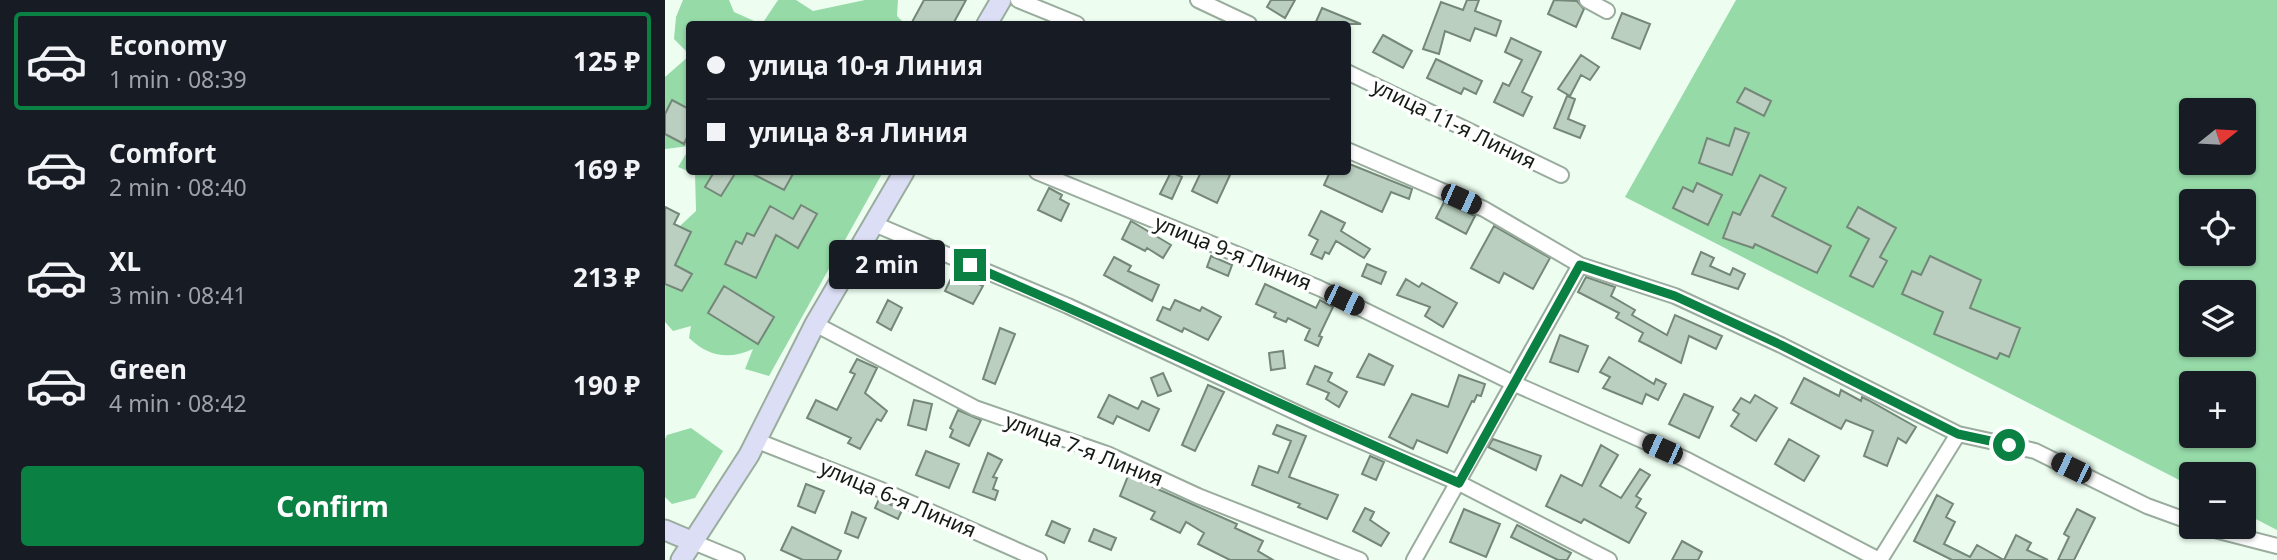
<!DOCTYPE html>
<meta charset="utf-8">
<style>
body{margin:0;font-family:"Noto Sans",sans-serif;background:#20242c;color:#f1f3f6;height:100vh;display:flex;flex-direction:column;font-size:26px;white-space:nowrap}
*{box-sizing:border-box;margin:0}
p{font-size:23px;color:#9ea1a6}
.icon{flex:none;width:38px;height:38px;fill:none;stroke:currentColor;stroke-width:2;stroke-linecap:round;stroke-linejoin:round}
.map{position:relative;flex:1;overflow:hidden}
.panel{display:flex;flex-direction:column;background:#171b24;width:665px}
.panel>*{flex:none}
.hud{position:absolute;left:21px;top:21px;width:665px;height:154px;border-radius:7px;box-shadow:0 2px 5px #0004;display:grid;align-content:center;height:154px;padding:0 21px;background:#171b24}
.needle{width:46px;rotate:72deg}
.buttons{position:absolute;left:1514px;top:98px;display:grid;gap:14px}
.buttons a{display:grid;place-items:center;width:77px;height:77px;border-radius:7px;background:#171b24;box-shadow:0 2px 5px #0004;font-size:35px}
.end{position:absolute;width:32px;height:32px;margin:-16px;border:9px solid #0b8043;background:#fff;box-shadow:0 0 0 4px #fff}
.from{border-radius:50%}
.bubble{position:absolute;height:49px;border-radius:7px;background:#171b24;box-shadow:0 2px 5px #0004;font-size:23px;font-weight:700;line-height:49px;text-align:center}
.car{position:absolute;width:21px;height:42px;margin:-21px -10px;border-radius:9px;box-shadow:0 0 5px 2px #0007;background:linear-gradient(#222 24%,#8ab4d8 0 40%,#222 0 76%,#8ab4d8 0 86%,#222 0)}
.hud b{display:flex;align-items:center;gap:24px;height:66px;font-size:26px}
.hud b+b{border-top:2px solid #363941}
.hud i{width:18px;height:18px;background:#f1f3f6}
ul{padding:12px 0 0;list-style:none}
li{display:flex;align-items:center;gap:21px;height:98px;margin:0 14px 10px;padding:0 7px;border:4px solid transparent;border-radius:7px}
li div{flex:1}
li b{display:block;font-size:26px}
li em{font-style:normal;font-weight:700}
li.selected{border-color:#0b8043}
li>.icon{width:63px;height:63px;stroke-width:1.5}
.cta{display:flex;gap:14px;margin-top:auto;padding:14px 21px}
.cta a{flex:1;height:80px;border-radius:7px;background:#0b8043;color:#fff;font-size:28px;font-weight:700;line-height:80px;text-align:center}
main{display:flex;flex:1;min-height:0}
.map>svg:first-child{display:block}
</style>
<main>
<section class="panel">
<ul>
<li class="selected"><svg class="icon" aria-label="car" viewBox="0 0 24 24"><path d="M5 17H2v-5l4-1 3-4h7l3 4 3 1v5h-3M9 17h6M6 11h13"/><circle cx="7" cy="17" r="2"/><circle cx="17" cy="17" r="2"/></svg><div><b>Economy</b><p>1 min · 08:39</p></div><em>125 ₽</em></li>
<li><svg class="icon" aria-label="car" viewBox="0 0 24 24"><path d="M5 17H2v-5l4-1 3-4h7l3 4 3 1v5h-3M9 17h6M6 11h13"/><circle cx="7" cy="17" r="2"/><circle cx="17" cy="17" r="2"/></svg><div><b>Comfort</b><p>2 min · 08:40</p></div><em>169 ₽</em></li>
<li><svg class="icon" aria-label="car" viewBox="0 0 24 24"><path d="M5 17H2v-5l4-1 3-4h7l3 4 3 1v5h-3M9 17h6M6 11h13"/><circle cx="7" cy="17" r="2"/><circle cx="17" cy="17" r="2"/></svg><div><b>XL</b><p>3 min · 08:41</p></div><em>213 ₽</em></li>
<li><svg class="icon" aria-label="car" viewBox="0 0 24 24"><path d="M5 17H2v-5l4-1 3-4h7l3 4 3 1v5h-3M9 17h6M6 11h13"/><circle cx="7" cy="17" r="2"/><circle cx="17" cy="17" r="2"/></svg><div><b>Green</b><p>4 min · 08:42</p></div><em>190 ₽</em></li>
</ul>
<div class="cta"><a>Confirm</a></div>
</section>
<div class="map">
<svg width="1612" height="560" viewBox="0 0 1612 560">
<rect width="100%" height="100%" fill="#edfef1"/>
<path fill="#96daa8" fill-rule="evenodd" d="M18 0H64L69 12 96 24H24V54L9 39 11 17Z
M113 0H131L148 11 200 0H233L232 16 240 24H97Z
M1071 0H1612V530L1579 513 1578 474H1526V486L960 197ZM1526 110H1578V163H1526ZM1526 201H1578V254H1526ZM1526 292H1578V345H1526ZM1526 383H1578V436H1526Z
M24 56V146L0 149V77Z
M24 149V172H218L104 376 80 369 88 349C64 360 44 357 24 338L26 326 8 331 0 322V249L16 225 31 211 30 174 13 167Z
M26 428 58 451 30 498 7 504 0 497V439L2 435Z"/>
<path fill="#bacfbf" stroke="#748778" stroke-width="2" d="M259 0H301L288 24H246Z
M606 0H630L620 18 602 7Z
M802 0H814L810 11 836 21 831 36 810 28 805 41 780 31 774 54 758 49 776 2 798 10Z
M889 0 912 1 919 9 911 27 883 14Z
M657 8 696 24H650Z
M957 13 985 24 975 49 947 38Z
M718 35 747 51 738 68 708 52Z
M846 38 876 52 857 92 867 97 858 116 829 102 838 83 844 86 857 60 840 52Z
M916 55 934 67 925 80 916 75 905 96 893 89Z
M771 59 817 81 811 94 799 88 796 94 762 78Z
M1080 88 1106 101 1099 116 1072 102Z
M902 96 910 99 903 119 920 126 915 138 889 128Z
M7 100 24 109V133L19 144 0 134V114Z
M1070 128 1084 133 1067 175 1034 163 1042 138 1064 146Z
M682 163 747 189 744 199 726 192 717 212 659 185 665 172H682Z
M49 172H71L56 196 40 187Z
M84 172H129L119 190Z
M506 172 517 177 507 199 495 194Z
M536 172H557L565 175 552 203 527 191Z
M1095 175 1121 188 1107 216 1166 246 1152 273 1090 244 1088 248 1058 238 1068 212 1075 215Z
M1032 183 1057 195 1043 225 1008 208 1018 187 1028 192Z
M384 188 397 195 395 199 404 204 396 221 373 210Z
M779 202 810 216 801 234 771 218Z
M136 205 152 214 133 248 111 235 91 278 60 264 71 241 77 244 82 233 89 236 105 206 128 219Z
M0 207 14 214 9 224 26 232 10 265 27 274 17 291 0 284Z
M1193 207 1231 228 1215 257 1222 261 1208 287 1185 276 1204 239 1182 227Z
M656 211 680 223 676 231 705 249 699 258 671 241 664 254 660 252 657 259 646 254 653 240 644 235Z
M466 221 506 245 498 258 482 248 480 251 457 239Z
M829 226 885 258 868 289 839 273 834 283 806 268Z
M1036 252 1049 258 1045 266 1065 275 1068 268 1080 274 1073 289 1027 274Z
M546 256 567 265 563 276 542 267Z
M1265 256 1316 280 1305 308 1355 328 1344 357 1335 353 1332 359 1269 334 1278 312 1237 294 1247 271 1256 275Z
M449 257 466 266 463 271 494 285 487 301 439 275Z
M702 264 721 272 716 284 697 276Z
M289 272 318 286 308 304 280 291Z
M921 277 950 287 946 296 970 310 967 315 1002 335 1010 315 1057 336 1051 349 1024 336 1016 363 986 347 974 341 978 333 951 318 954 313 913 292Z
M741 279 754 287 757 283 792 303 778 327 760 316 765 307 732 295Z
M600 284 651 308 655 300 668 307 654 336 657 337 653 346 640 340 645 329 623 318 621 322 609 317 611 313 591 304Z
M59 286 109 317 93 344 43 313Z
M223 300 237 308 226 330 212 322Z
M510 300 535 311 537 307 556 317 543 340 519 328 517 332 492 320 498 307 505 310Z
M335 328 350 334 330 384 318 379Z
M895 335 923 346 913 372 885 362Z
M618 351 620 368 606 370 604 353Z
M704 354 728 366 719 385 692 377Z
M944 357 989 384 991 379 1001 384 993 400 981 394 977 404 938 388 945 377 935 372Z
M192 359 212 368 200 393 222 411 216 421 212 419 195 449 183 443 186 438 142 418 151 400 172 410 190 374 185 372Z
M650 366 667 373 663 381 682 392 674 407 661 399 664 393 642 384Z
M498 373 506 391 493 396 486 378Z
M794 375 820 384 816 396 812 395 809 402 807 401 782 453 752 440 748 449 724 437 747 394 783 407Z
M1139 378 1174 396 1176 390 1196 401 1197 397 1203 400 1251 427 1241 443 1233 438 1222 466 1199 456 1208 431 1181 420 1176 429 1126 403Z
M543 385 559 392 530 451 517 445Z
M1019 394 1048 407 1034 438 1004 424Z
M444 395 473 409 477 401 494 409 484 431 452 416 448 424 433 417Z
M1090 395 1112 408 1091 441 1066 426 1074 414 1068 410 1076 398 1085 403Z
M249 400 267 404 261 430 243 425Z
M293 410 316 420 304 446 285 437 288 430 285 428Z
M612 425 641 436 624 477 673 495 662 519 633 507 635 504 587 485 594 466 613 473 626 441 608 434Z
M828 439 876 456 871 470 823 447Z
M1124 439 1154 456 1139 481 1110 464Z
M936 445 953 455 935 486 956 498 975 469 985 475 971 496 976 499 971 507 981 513 964 543 919 519 916 523 881 506 896 475 917 486Z
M261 451 294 464 284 488 251 475Z
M323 453 337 460 328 477 332 478 328 489 333 491 330 500 308 492Z
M705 456 719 462 711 480 697 474Z
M463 476 572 524 570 528 598 541 593 551 608 560H565L533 544 539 533 521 522 515 533 486 519 490 512 455 496Z
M141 484 159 491 150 513 133 506Z
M1272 495 1288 504 1281 517 1290 522 1279 544 1305 557 1312 545 1339 560 1351 535 1366 543 1362 550 1383 560H1287L1249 541Z
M214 499 237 510 233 519 210 508Z
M700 508 709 512 705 520 724 533 716 546 688 531Z
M799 509 835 524 821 557 785 542Z
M1412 509 1430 518 1409 560H1393L1404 537 1399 534Z
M187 512 201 518 193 538 180 533Z
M387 521 405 529 399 543 381 535Z
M852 525 906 553 902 560H893L846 537Z
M127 527 176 551 172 560H138L116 550Z
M429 529 451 538 446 550 424 541Z
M1017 541 1037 552 1033 560H1007Z"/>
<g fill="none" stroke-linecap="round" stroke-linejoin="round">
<g stroke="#99ac9d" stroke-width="18">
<path id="street" d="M353 0 412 24
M533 0 584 24
M922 0 942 11
M682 72 896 175
M682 150 819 209 915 265 1010 296 1116 345 1293 434 1370 451 1482 506 1526 522
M372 172 654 288 850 384 1022 460 1214 560
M207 223 403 306 654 423 794 483 944 560
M150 324 310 408 442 454 533 496 695 560
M90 440 214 489 374 560
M1538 527 1612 546
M26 541 72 560
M749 560 915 265
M1215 560 1293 434"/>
</g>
<g stroke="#99ac9d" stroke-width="23">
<path id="secondary" d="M322 24 336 0
M0 530 26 541
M16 560 84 455 150 324 239 172"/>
</g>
<use href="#street" stroke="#fff" stroke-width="14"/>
<use href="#secondary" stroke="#dcdef5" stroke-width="19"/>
</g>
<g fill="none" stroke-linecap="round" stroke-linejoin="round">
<path stroke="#0b8043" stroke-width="9" d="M305 265C469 335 630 412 794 483L915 265 1010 296 1116 345 1293 434 1344 445"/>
</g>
<g text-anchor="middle" stroke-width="7" stroke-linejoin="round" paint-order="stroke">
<g font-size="21" fill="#141b15" stroke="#fff">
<text transform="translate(789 124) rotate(26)" y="7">улица 11-я Линия</text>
<text transform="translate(568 253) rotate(22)" y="7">улица 9-я Линия</text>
<text transform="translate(419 450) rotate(21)" y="7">улица 7-я Линия</text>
<text transform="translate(233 499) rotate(23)" y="7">улица 6-я Линия</text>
</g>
</g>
</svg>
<div class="buttons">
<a><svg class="needle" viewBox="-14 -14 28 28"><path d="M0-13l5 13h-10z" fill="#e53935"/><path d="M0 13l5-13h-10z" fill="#9ea1a6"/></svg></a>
<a><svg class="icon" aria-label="locate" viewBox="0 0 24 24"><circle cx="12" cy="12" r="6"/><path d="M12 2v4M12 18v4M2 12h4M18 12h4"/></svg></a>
<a><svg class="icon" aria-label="layers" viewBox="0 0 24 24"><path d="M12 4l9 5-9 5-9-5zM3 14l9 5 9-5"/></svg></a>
<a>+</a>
<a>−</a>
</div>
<i class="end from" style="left:1344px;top:445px"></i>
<i class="end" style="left:305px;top:265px"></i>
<div class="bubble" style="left:164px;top:240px;width:116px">2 min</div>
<i class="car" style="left:796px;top:199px;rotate:114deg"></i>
<i class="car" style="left:679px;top:300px;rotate:116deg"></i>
<i class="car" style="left:997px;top:449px;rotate:294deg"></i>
<i class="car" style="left:1406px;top:468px;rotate:296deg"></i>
<div class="hud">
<b><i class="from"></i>улица 10-я Линия</b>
<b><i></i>улица 8-я Линия</b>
</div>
</div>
</main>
